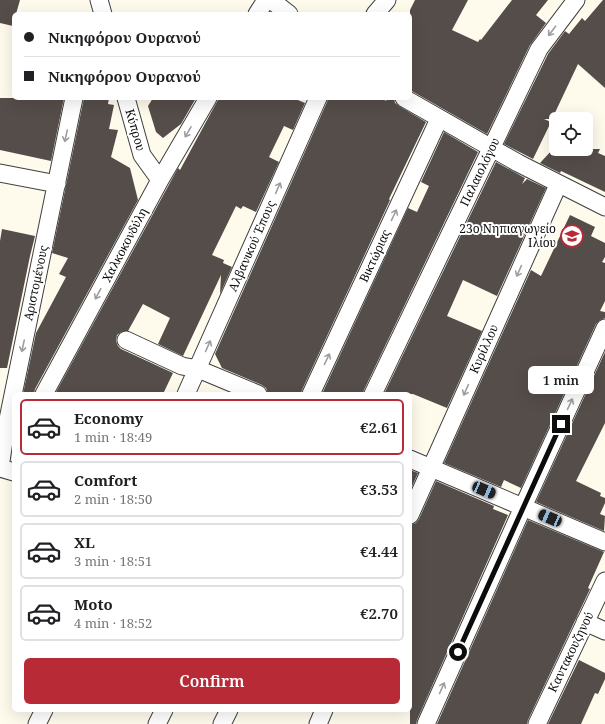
<!DOCTYPE html>
<meta charset="utf-8">
<style>
body{margin:0;font-family:"Noto Serif",serif;background:#f6f6f6;color:#202124;height:100vh;display:flex;flex-direction:column;font-size:15px;white-space:nowrap}
*{box-sizing:border-box;margin:0}
p{font-size:13px;color:#757577}
.icon{flex:none;width:22px;height:22px;fill:none;stroke:currentColor;stroke-width:2;stroke-linecap:round;stroke-linejoin:round}
.map{position:relative;flex:1;overflow:hidden}
.side{position:absolute;left:12px;top:392px;width:400px;height:320px;display:flex;flex-direction:column;background:#fff;border-radius:6px;box-shadow:0 4px 16px #0002}
.side>*{flex:none}
.guide{position:absolute;left:12px;top:12px;width:400px;height:88px;border-radius:6px;box-shadow:0 4px 16px #0002;display:grid;align-content:center;height:88px;padding:0 12px;background:#fff}
.controls{position:absolute;left:549px;top:112px;display:grid;gap:8px}
.controls a{display:grid;place-items:center;width:44px;height:44px;border-radius:6px;background:#fff;box-shadow:0 4px 16px #0002;font-size:20px}
.end{position:absolute;width:18px;height:18px;margin:-9px;border:5px solid #0c0c0c;background:#fff;box-shadow:0 0 0 2px #fff}
.from{border-radius:50%}
.bubble{position:absolute;height:28px;border-radius:6px;background:#fff;box-shadow:0 4px 16px #0002;font-size:13px;font-weight:600;line-height:28px;text-align:center}
.car{position:absolute;width:12px;height:24px;margin:-12px -6px;border-radius:5px;box-shadow:0 0 3px 1px #0007;background:linear-gradient(#222 24%,#8ab4d8 0 40%,#222 0 76%,#8ab4d8 0 86%,#222 0)}
.guide b{display:flex;align-items:center;gap:14px;height:38px;font-size:15px}
.guide b+b{border-top:1px solid #e0e0e0}
.guide i{width:10px;height:10px;background:#202124}
ul{padding:7px 0 0;list-style:none}
li{display:flex;align-items:center;gap:12px;height:56px;margin:0 8px 6px;padding:0 4px;border:2px solid #e0e0e0;border-radius:6px}
li div{flex:1}
li b{display:block;font-size:15px}
li em{font-style:normal;font-weight:600}
li.selected{border-color:#b72a36}
li>.icon{width:36px;height:36px;stroke-width:1.5}
.cta{display:flex;gap:8px;margin-top:auto;padding:8px 12px}
.cta a{flex:1;height:46px;border-radius:6px;background:#b72a36;color:#fff;font-size:16px;font-weight:600;line-height:46px;text-align:center}
.map>svg:first-child{display:block}
</style>
<div class="map">
<svg width="605" height="724" viewBox="0 0 605 724">
<rect width="100%" height="100%" fill="#fefaec"/>
<path fill="#554d49" d="M0 0H20L16 14H14L13 26 0 23Z
M415 0H468L452 30 478 42 480 39 481 40 512 0H548L536 15 546 23 530 45 487 134 410 90V10Z
M603 0H605V88L578 64 552 119H544L551 122 533 159 504 144 548 54 565 31 569 34 582 18 585 21Z
M0 98H64L51 161 0 150Z
M84 98H109L108 104 114 105 109 129 118 130 111 157 130 168 138 200 35 389 34 394H23L36 333 66 277 59 274 68 258 52 253Z
M153 98H196L181 124 163 138 156 132 148 106Z
M219 98H293L305 103 293 130 284 126 269 157 279 162 256 212 243 206 241 209 236 206 212 255 224 260 223 263 232 267 220 294 221 275 183 356 158 344 170 318 143 304 128 331 121 332 117 335 116 341 118 346 121 349 173 373 163 394H55L159 203 178 168 180 170Z
M328 98H382L386 101 387 98H394L395 103 399 106 426 122 389 199 390 200 302 390 301 394H268L266 388 262 385 222 368 215 354 327 102Z
M444 132 478 152 364 390 363 394H322L408 208 417 212 429 186 421 182Z
M553 149H600L598 153 605 156V192L561 171 560 173 540 163Z
M496 162 525 178 522 184 527 179 546 188 497 296 463 280 447 316 482 331 447 408 413 394H384Z
M570 215 595 227 591 236 605 243V257L602 262 605 263V301L600 311 605 312V318L600 320 596 324 521 488 504 480 501 487 444 463 531 270 541 276Z
M2 229 35 236 30 256 7 368H0V241Z
M605 352V423L576 481 601 493 600 496 605 498V503L600 514 605 516 604 531 536 502Z
M410 470 418 473 410 491Z
M436 481 494 506 493 509 508 515 417 720 416 724H410V525L416 523 419 519Z
M528 520 604 552 588 588 590 589 528 720 527 724H437Z
M579 660 605 673V679L598 694 595 693 581 724H548Z"/>
<g fill="none" stroke-linecap="round" stroke-linejoin="round">
<g stroke="#3f3f3f" stroke-width="19">
<path id="street" d="M99 0 103 14
M271 0 289 14
M257 14 266 0
M375 14 387 0
M126 98 142 155 160 180
M404 98 518 163 605 207
M0 173 57 184
M126 340 182 366 198 369 258 394
M44 394 160 180 208 98
M186 394 318 98
M311 394 439 119
M373 394 539 49 576 0
M410 459 605 542
M0 468 5 434 74 98
M0 468 14 472
M410 515 558 185
M585 622 605 631
M37 724 44 710
M157 724 164 710
M222 724 229 710
M318 724 324 710
M426 724 523 507 605 328
M537 724 605 581"/>
</g>
<use href="#street" stroke="#fff" stroke-width="17"/>
</g>
<defs><path id="oneway-shaft" d="M-6 0H5M1.5-3L5.5 0L1.5 3" fill="none" stroke-width="1.6" stroke-linecap="round" stroke-linejoin="round"/></defs>
<g stroke="#9e9e9e">
<use href="#oneway-shaft" transform="translate(552 31) rotate(127)"/>
<use href="#oneway-shaft" transform="translate(188 132) rotate(120)"/>
<use href="#oneway-shaft" transform="translate(66 136) rotate(102)"/>
<use href="#oneway-shaft" transform="translate(278 188) rotate(-66)"/>
<use href="#oneway-shaft" transform="translate(394 215) rotate(-65)"/>
<use href="#oneway-shaft" transform="translate(519 271) rotate(114)"/>
<use href="#oneway-shaft" transform="translate(98 294) rotate(118)"/>
<use href="#oneway-shaft" transform="translate(23 346) rotate(102)"/>
<use href="#oneway-shaft" transform="translate(208 346) rotate(-66)"/>
<use href="#oneway-shaft" transform="translate(327 359) rotate(-65)"/>
<use href="#oneway-shaft" transform="translate(466 390) rotate(114)"/>
<use href="#oneway-shaft" transform="translate(570 404) rotate(-65)"/>
<use href="#oneway-shaft" transform="translate(442 688) rotate(-66)"/>
</g>
<g fill="none" stroke-linecap="round" stroke-linejoin="round">
<path stroke="#0c0c0c" stroke-width="5" d="M458 652 561 424"/>
</g>
<defs>
<g id="school-ring" transform="scale(1.15)"><circle r="9.5" fill="#fff" stroke="#b72a36" stroke-width="1.5"/><path d="M0-5L7-2L0 1L-7-2ZM-4 1L0 2.5L4 1V4Q0 6-4 4Z" fill="#b72a36"/></g>
</defs>
<g fill-rule="evenodd">
<use href="#school-ring" x="572" y="236"/>
</g>
<g text-anchor="middle" stroke-width="4" stroke-linejoin="round" paint-order="stroke">
<g font-size="12" fill="#0c0c0c" stroke="#fff">
<text transform="translate(135 130) rotate(74)" y="4">Κύπρου</text>
<text transform="translate(480 172) rotate(-64)" y="4">Παλαιολόγου</text>
<text transform="translate(125 245) rotate(-62)" y="4">Χαλκοκονδύλη</text>
<text transform="translate(252 246) rotate(-66)" y="4">Αλβανικού Έπους</text>
<text transform="translate(375 256) rotate(-65)" y="4">Βικτώριας</text>
<text transform="translate(36 283) rotate(-78)" y="4">Αριστομένους</text>
<text transform="translate(484 349) rotate(-66)" y="4">Κυρίλλου</text>
<text transform="translate(571 652) rotate(-64)" y="4">Καντακουζηνού</text>
</g>
<g font-size="12" fill="#0c0c0c" stroke="#fff" text-anchor="end">
<text x="556" y="233">23ο Νηπιαγωγείο<tspan x="556" dy="14">Ιλίου</tspan></text>
</g>
</g>
</svg>
<div class="controls">
<a><svg class="icon" aria-label="locate" viewBox="0 0 24 24"><circle cx="12" cy="12" r="6"/><path d="M12 2v4M12 18v4M2 12h4M18 12h4"/></svg></a>
</div>
<i class="end from" style="left:458px;top:652px"></i>
<i class="end" style="left:561px;top:424px"></i>
<div class="bubble" style="left:528px;top:366px;width:66px">1 min</div>
<i class="car" style="left:484px;top:490px;rotate:113deg"></i>
<i class="car" style="left:550px;top:518px;rotate:293deg"></i>
<div class="guide">
<b><i class="from"></i>Νικηφόρου Ουρανού</b>
<b><i></i>Νικηφόρου Ουρανού</b>
</div>
<section class="side">
<ul>
<li class="selected"><svg class="icon" aria-label="car" viewBox="0 0 24 24"><path d="M5 17H2v-5l4-1 3-4h7l3 4 3 1v5h-3M9 17h6M6 11h13"/><circle cx="7" cy="17" r="2"/><circle cx="17" cy="17" r="2"/></svg><div><b>Economy</b><p>1 min · 18:49</p></div><em>€2.61</em></li>
<li><svg class="icon" aria-label="car" viewBox="0 0 24 24"><path d="M5 17H2v-5l4-1 3-4h7l3 4 3 1v5h-3M9 17h6M6 11h13"/><circle cx="7" cy="17" r="2"/><circle cx="17" cy="17" r="2"/></svg><div><b>Comfort</b><p>2 min · 18:50</p></div><em>€3.53</em></li>
<li><svg class="icon" aria-label="car" viewBox="0 0 24 24"><path d="M5 17H2v-5l4-1 3-4h7l3 4 3 1v5h-3M9 17h6M6 11h13"/><circle cx="7" cy="17" r="2"/><circle cx="17" cy="17" r="2"/></svg><div><b>XL</b><p>3 min · 18:51</p></div><em>€4.44</em></li>
<li><svg class="icon" aria-label="car" viewBox="0 0 24 24"><path d="M5 17H2v-5l4-1 3-4h7l3 4 3 1v5h-3M9 17h6M6 11h13"/><circle cx="7" cy="17" r="2"/><circle cx="17" cy="17" r="2"/></svg><div><b>Moto</b><p>4 min · 18:52</p></div><em>€2.70</em></li>
</ul>
<div class="cta"><a>Confirm</a></div>
</section>
</div>
